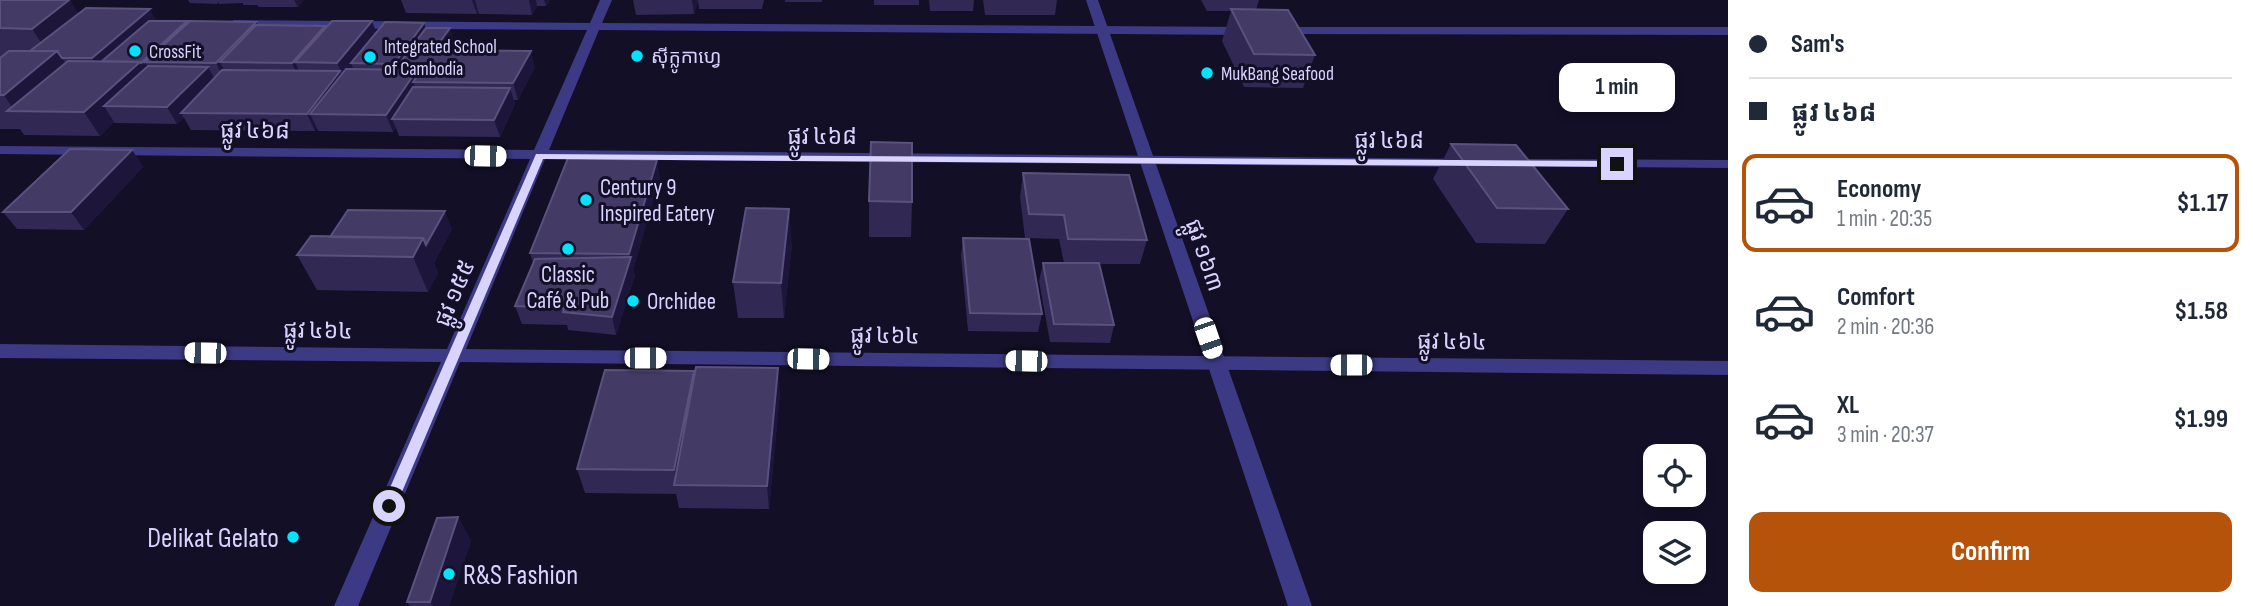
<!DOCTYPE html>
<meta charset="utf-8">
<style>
body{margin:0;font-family:"Sofia Sans Condensed","Noto Sans Khmer",sans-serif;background:#f2f2f3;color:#1f2937;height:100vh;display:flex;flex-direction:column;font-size:26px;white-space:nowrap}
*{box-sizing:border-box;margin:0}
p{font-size:23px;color:#747a83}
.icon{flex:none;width:38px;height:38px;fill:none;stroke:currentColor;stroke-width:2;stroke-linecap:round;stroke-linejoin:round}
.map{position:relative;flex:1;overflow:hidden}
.sheet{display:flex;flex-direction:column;background:#fff;width:525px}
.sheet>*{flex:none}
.banner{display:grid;align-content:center;height:154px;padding:0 21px;background:#fff}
.buttons{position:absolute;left:1643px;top:444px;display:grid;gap:14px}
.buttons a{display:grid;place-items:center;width:63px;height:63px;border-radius:14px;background:#fff;box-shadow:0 4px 10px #0003;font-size:35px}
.end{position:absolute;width:32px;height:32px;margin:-16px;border:9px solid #d9d4ff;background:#111;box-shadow:0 0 0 4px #111}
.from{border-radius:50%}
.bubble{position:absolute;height:49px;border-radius:14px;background:#fff;box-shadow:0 4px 10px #0003;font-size:23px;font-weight:700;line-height:49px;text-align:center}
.car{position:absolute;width:21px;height:42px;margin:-21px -10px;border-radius:9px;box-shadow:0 0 5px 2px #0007;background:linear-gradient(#fff 24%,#345 0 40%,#fff 0 76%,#345 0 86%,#fff 0)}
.banner b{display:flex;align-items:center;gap:24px;height:66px;font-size:26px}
.banner b+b{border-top:2px solid #e0e1e3}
.banner i{width:18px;height:18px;background:#1f2937}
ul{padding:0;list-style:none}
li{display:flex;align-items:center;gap:21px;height:98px;margin:0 14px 10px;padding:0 7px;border:4px solid transparent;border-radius:14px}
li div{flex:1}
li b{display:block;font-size:26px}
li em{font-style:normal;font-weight:700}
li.selected{border-color:#b45309}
li>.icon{width:63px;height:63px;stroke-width:1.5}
.button{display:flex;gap:14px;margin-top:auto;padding:14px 21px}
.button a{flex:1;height:80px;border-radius:14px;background:#b45309;color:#fff;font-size:28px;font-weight:700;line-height:80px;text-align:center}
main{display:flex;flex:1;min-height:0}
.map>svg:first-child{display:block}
</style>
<main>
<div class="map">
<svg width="1728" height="606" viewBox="0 0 1728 606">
<rect width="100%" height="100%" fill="#130f26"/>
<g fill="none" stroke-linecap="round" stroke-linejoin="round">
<path fill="#3d3a85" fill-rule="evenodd" d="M600 0H612L602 23 1249 27 1255 31 1249 35 599 30 549 150 1466 159 1473 163 1466 167 545 159 466 349 1728 361V375L460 362 358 606H334L441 362 0 358V344L447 349 530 159 0 154V146L534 150 587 30 234 28 228 24 234 20 590 23Z
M1277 27H1728V35L1273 34V28Z
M1508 159 1728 160V168L1503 166 1501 163 1503 160Z"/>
<path fill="#3d3a85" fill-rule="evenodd" d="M1086 0H1098L1312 606H1288Z"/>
</g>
<path fill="#312854" d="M0 0H70L78 14 157 21H187L188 23 256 22 257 25 325 28 376 32 424 23 426 28 455 44 451 50 535 67 518 100H514L515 104 500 137 399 136 396 128 393 132 318 131 317 128 315 131 191 130 184 118 177 124 115 123 114 122 100 136 24 135 20 129H0Z
M188 0H304L298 7H259L257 5H243V3L219 4V2L217 4 190 3Z
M401 0H550L546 6H537L532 15 479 14 478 11 477 14 406 13Z
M633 0H764L762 9H699L698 1 694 14 636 15Z
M785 0H822V2H785Z
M874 0H919V5H874Z
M929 0H974L973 11H930Z
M983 0H1057L1055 15H985Z
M1201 0H1259L1256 10 1315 55 1303 88 1244 87 1222 41 1231 11H1207Z
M1451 144 1568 209 1545 244 1476 243 1433 179Z
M132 150 143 167 84 230 17 229 3 212Z
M1023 173 1147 240 1140 264H1099L1114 325 1110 343 1050 342 1039 281 1043 263H1064L1059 239 1025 238 1020 197Z
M660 177 633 270 635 275 616 335 568 330 567 325 522 324 515 306 533 263 530 253Z
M869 201 912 202 911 237H869Z
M452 229 434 263 438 273 428 292 317 290 297 255 330 237Z
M963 238 1042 314 1038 332 968 331 961 256Z
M792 244 784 318H738L733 282Z
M694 375 780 392 769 509 679 508 676 494 585 493 577 469Z
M458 517 471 541 449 606H410L407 602Z"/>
<path fill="#1d163a" d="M70 0 89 31 60 55 79 84 15 112 4 95 51 57 32 29Z
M294 0H304L298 7Z
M472 0H475L478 11 477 14Z
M529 0H536L537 6 532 15Z
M544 0H550L546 6Z
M692 0H698L694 14Z
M150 9 162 31 106 81 92 58Z
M187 21 196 37 145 62 154 77 104 106 114 122 100 136 84 112 140 62Z
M372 21 378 37 351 63 353 68 345 79 337 63Z
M256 22 264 38 220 62 227 76 224 79 216 63Z
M424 23 430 39 396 68 400 80 394 64Z
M325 26 331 42 295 62 302 77 299 79 292 63Z
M450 28 455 44 440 66 434 50Z
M531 51 535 67 518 100 513 83Z
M208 67 217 83 181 113 184 118 177 124 167 107Z
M417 70 421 82H413L418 95 392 119 396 128 393 132 386 115Z
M340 71 348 88 310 114 317 128 315 131 307 114Z
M510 88 515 104 500 137 494 120Z
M132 150 143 167 84 230 71 212Z
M657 160 660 177 633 270 635 275 616 335 612 317 630 259 629 254Z
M789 209 792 244 784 318 781 283Z
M445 211 452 229 434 263 438 273 428 292 413 257 423 238Z
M778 368 780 392 769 509 767 486Z
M694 371 698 396 677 485 674 470Z
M458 517 471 541 449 606H433L430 602Z"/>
<path fill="#433a66" stroke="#5a527e" stroke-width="2" d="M0 0H69L32 29 0 28Z
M86 8 150 9 92 58H62L57 51H30Z
M1231 9 1288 10 1315 55 1254 54Z
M149 21H187L141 63 140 62 102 61Z
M190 21 256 22 216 63 145 62Z
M332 21H372L337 63 295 62Z
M385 22 424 23 394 64 351 63Z
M256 25 325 26 292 63 220 62Z
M426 28H450L434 50 531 51 513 83 413 82 422 69 396 68Z
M9 51H57L4 95H0V58Z
M68 61 140 62 84 112 7 111Z
M148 66 208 67 167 107 104 106Z
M346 69 417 70 386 115 310 114Z
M222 70 340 71 307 114 181 113Z
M413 87 510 88 494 120 392 119Z
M871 142 912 143V202L869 201Z
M1451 144 1516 145 1568 209 1497 208Z
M70 149 132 150 71 212H3Z
M568 158 657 160 629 254 530 253Z
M1023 173 1129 175 1147 240 1068 239 1064 215 1029 214Z
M746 208 789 209 781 283 733 282Z
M348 210 445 211 426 245 423 238 330 237Z
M311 236 423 238 413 257 297 255Z
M963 238 1029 239 1042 314 970 313Z
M631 257 612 317 563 312 564 308 515 306 535 259Z
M1043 263H1099L1114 325 1054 324Z
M696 367 778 368 767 486 674 485Z
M605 370 694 371 674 470 577 469Z
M458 517 430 602H407L437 518Z"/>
<path fill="#d9d4ff" d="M536 154 1617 161 1622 164 1617 167 543 159 396 506 394 510H384L382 506Z"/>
<g fill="#00e5ff" stroke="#130f26" stroke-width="2.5">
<circle cx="135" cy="51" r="7"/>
<circle cx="637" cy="56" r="7"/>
<circle cx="370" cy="57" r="7"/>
<circle cx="1207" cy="73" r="7"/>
<circle cx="586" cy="200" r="7"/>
<circle cx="568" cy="249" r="7"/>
<circle cx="633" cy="301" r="7"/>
<circle cx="293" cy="537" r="7"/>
<circle cx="449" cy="574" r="7"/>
</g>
<g text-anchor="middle" stroke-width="6" stroke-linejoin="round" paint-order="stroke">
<g font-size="19" fill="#d9d4ff" stroke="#130f26" text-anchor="start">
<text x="384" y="53">Integrated School<tspan x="384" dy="22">of Cambodia</tspan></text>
<text x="149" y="58">CrossFit</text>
<text x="651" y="63">ស៊ីក្លូកាហ្វេ</text>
<text x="1221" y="80">MukBang Seafood</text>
</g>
<g font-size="23" fill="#d9d4ff" stroke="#130f26">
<text transform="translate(255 130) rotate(1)" y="8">ផ្លូវ ៤៦៨</text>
<text x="822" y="144">ផ្លូវ ៤៦៨</text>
<text x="1389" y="148">ផ្លូវ ៤៦៨</text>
<text transform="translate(1205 255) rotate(71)" y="8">ផ្លូវ ១៦៣</text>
<text transform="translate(454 293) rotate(-67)" y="8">ផ្លូវ ១៥៥</text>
<text transform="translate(318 330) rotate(1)" y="8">ផ្លូវ ៤៦៤</text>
<text transform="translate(885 335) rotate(1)" y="8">ផ្លូវ ៤៦៤</text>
<text transform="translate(1452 341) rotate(1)" y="8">ផ្លូវ ៤៦៤</text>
</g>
<g font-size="23" fill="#d9d4ff" stroke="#130f26" text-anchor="start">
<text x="600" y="195">Century 9<tspan x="600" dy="26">Inspired Eatery</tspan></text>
<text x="568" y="282" text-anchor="middle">Classic<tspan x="568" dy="26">Café &amp; Pub</tspan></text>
<text x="647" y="309">Orchidee</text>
</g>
<g font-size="28" fill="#d9d4ff" stroke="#130f26" text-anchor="end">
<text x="279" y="547">Delikat Gelato</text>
<text x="463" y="584" text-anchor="start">R&amp;S Fashion</text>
</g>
</g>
</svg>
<div class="buttons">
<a><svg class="icon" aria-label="locate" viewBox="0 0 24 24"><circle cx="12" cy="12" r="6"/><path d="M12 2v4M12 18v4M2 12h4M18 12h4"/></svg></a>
<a><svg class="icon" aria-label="layers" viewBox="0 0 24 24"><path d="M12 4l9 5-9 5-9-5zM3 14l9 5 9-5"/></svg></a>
</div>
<i class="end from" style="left:389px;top:506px"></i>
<i class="end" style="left:1617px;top:164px"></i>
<div class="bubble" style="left:1559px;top:63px;width:116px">1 min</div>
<i class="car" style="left:485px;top:156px;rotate:91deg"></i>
<i class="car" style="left:1208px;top:338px;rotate:161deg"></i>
<i class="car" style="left:205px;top:353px;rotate:271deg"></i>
<i class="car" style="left:645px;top:358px;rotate:90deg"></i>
<i class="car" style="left:808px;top:359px;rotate:91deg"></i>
<i class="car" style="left:1026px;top:361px;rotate:271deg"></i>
<i class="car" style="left:1351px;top:365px;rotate:270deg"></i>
</div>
<section class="sheet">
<div class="banner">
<b><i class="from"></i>Sam's</b>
<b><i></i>ផ្លូវ ៤៦៨</b>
</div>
<ul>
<li class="selected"><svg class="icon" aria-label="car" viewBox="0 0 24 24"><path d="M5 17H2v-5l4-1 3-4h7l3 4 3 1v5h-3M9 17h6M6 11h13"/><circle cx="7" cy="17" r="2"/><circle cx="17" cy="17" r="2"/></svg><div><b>Economy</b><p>1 min · 20:35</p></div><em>$1.17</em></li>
<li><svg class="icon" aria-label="car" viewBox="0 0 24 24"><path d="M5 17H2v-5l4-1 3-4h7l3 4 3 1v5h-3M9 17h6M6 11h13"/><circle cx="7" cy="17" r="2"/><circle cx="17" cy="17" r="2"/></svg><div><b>Comfort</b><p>2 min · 20:36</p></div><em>$1.58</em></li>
<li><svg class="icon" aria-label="car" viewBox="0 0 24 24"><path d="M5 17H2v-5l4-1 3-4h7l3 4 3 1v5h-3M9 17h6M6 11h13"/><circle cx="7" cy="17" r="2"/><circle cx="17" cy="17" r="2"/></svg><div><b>XL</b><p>3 min · 20:37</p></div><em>$1.99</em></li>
</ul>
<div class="button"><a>Confirm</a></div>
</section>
</main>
